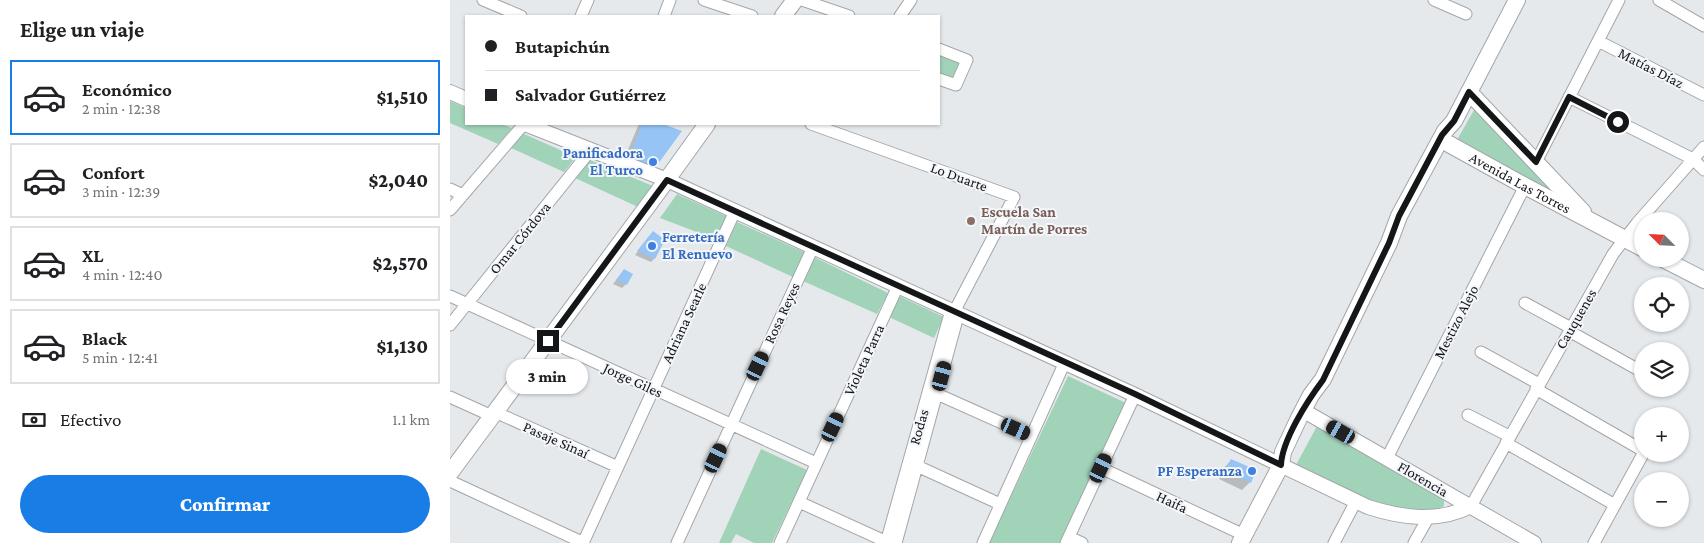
<!DOCTYPE html>
<html lang="es">
<meta charset="utf-8">
<style>
body{margin:0;font-family:"Crimson Pro",serif;background:#f6f6f6;color:#202124;height:100vh;display:flex;flex-direction:column;font-size:19px;white-space:nowrap}
*{box-sizing:border-box;margin:0}
p{font-size:16px;color:#757577}
.icon{flex:none;width:28px;height:28px;fill:none;stroke:currentColor;stroke-width:2;stroke-linecap:round;stroke-linejoin:round}
.map{position:relative;flex:1;overflow:hidden}
.drawer{display:flex;flex-direction:column;background:#fff;width:450px}
.drawer>*{flex:none}
.banner{position:absolute;left:15px;top:15px;width:475px;height:110px;border-radius:0px;box-shadow:0 1px 4px #0004;display:grid;align-content:center;height:110px;padding:0 20px;background:#fff}
.needle{width:32px;rotate:294deg}
.fabs{position:absolute;left:1184px;top:212px;display:grid;gap:10px}
.fabs a{display:grid;place-items:center;width:55px;height:55px;border-radius:50%;background:#fff;box-shadow:0 1px 4px #0004;font-size:25px}
.end{position:absolute;width:22px;height:22px;margin:-11px;border:6px solid #151617;background:#fff;box-shadow:0 0 0 2px #fff}
.from{border-radius:50%}
.bubble{position:absolute;height:35px;border-radius:18px;background:#fff;box-shadow:0 1px 4px #0004;font-size:16px;font-weight:800;line-height:35px;text-align:center}
.car{position:absolute;width:15px;height:30px;margin:-15px -8px;border-radius:6px;box-shadow:0 0 4px 1px #0007;background:linear-gradient(#222 24%,#8ab4d8 0 40%,#222 0 76%,#8ab4d8 0 86%,#222 0)}
.banner b{display:flex;align-items:center;gap:18px;height:48px;font-size:19px}
.banner b+b{border-top:1px solid #e0e0e0}
.banner i{width:12px;height:12px;background:#202124}
ul{padding:0;list-style:none}
li{display:flex;align-items:center;gap:15px;height:75px;margin:0 10px 8px;padding:0 10px;border:2px solid #e0e0e0;border-radius:0px}
li div{flex:1}
li b{display:block;font-size:19px}
li em{font-style:normal;font-weight:800}
li.current{border-color:#187de5}
li>.icon{width:45px;height:45px;stroke-width:1.5}
h2{padding:0 20px;font-size:22px;line-height:60px}
.pay{display:flex;align-items:center;gap:12px;height:55px;padding:0 20px;font-size:19px}
.pay p{margin-inline-start:auto}
.cta{display:flex;gap:10px;margin-top:auto;padding:10px 20px}
.cta a{flex:1;height:58px;border-radius:30px;background:#187de5;color:#fff;font-size:20px;font-weight:800;line-height:58px;text-align:center}
main{display:flex;flex:1;min-height:0}
.map>svg:first-child{display:block}
</style>
<main>
<section class="drawer">
<h2>Elige un viaje</h2>
<ul>
<li class="current"><svg class="icon" aria-label="car" viewBox="0 0 24 24"><path d="M5 17H2v-5l4-1 3-4h7l3 4 3 1v5h-3M9 17h6M6 11h13"/><circle cx="7" cy="17" r="2"/><circle cx="17" cy="17" r="2"/></svg><div><b>Económico</b><p>2 min · 12:38</p></div><em>$1,510</em></li>
<li><svg class="icon" aria-label="car" viewBox="0 0 24 24"><path d="M5 17H2v-5l4-1 3-4h7l3 4 3 1v5h-3M9 17h6M6 11h13"/><circle cx="7" cy="17" r="2"/><circle cx="17" cy="17" r="2"/></svg><div><b>Confort</b><p>3 min · 12:39</p></div><em>$2,040</em></li>
<li><svg class="icon" aria-label="car" viewBox="0 0 24 24"><path d="M5 17H2v-5l4-1 3-4h7l3 4 3 1v5h-3M9 17h6M6 11h13"/><circle cx="7" cy="17" r="2"/><circle cx="17" cy="17" r="2"/></svg><div><b>XL</b><p>4 min · 12:40</p></div><em>$2,570</em></li>
<li><svg class="icon" aria-label="car" viewBox="0 0 24 24"><path d="M5 17H2v-5l4-1 3-4h7l3 4 3 1v5h-3M9 17h6M6 11h13"/><circle cx="7" cy="17" r="2"/><circle cx="17" cy="17" r="2"/></svg><div><b>Black</b><p>5 min · 12:41</p></div><em>$1,130</em></li>
</ul>
<div class="pay"><svg class="icon" aria-label="cash" viewBox="0 0 24 24"><path d="M3 7h18v10H3z"/><circle cx="12" cy="12" r="2"/></svg>Efectivo<p>1.1 km</p></div>
<div class="cta"><a>Confirmar</a></div>
</section>
<div class="map">
<svg width="1254" height="543" viewBox="0 0 1254 543">
<rect width="100%" height="100%" fill="#e6e9ec"/>
<path fill="#a1d3b9" d="M489 53 510 61 502 80 489 75Z
M0 101 16 108V124H51L62 128 48 144 0 123Z
M1024 110 1117 201 1007 140Z
M72 133 126 157 114 172 61 148Z
M140 160 203 186 188 207 125 178Z
M227 194 278 217 265 239 210 218Z
M287 222 356 253 345 278 276 246Z
M364 257 438 293 427 314 353 281Z
M449 296 494 317 484 338 439 317Z
M618 376 676 403 611 543H539Z
M867 426 994 499V506C989 510 982 510 976 510 929 512 887 485 846 465Z
M311 449 357 470 322 543H304L286 534 281 543H269Z"/>
<path fill="#0003" d="M190 124H210L230 131 204 167 172 164 188 126Z
M199 237 213 240 204 259 201 262 185 255Z
M171 274 176 284 172 288 163 284Z
M781 460 800 482 792 490 769 479 774 468Z"/>
<path fill="#95c4f5" d="M192 124H213L232 131 205 168 179 157Z
M203 231 215 240 205 259 187 251Z
M174 269 183 274 177 285 166 280Z
M781 459 806 470 801 483 775 471Z"/>
<g fill="none" stroke-linecap="round" stroke-linejoin="round">
<g stroke="#a3a6a9" stroke-width="13">
<path id="minor" d="M33 0 71 16
M254 0 302 16
M352 0 399 16
M984 0 1016 14
M1209 0 1254 26
M131 16 138 0
M214 16 220 0
M450 16 461 0
M1148 41 1254 95
M489 49 517 60 506 85 489 79
M1119 97 1243 159 1254 170
M361 124 564 197 504 312 506 323 446 543
M1086 162 1169 0
M0 189 13 195
M0 210 74 124
M0 296 366 463
M1075 303 1121 328
M0 325 140 151
M1119 331 1187 369
M1031 352 1089 384
M1086 389 1192 450
M487 394 581 436
M0 397 42 416
M45 412 168 467
M1018 415 1059 436
M1056 443 1165 505
M937 458 1075 186
M467 466 550 504
M651 468 794 535
M0 481 134 543
M349 502 439 543
M1021 506 1163 254 1187 223 1254 147
M619 537 632 543
M133 543 285 211
M227 543 363 247
M330 543 448 286
M436 543 501 310
M533 543 615 362
M616 543 685 395
M884 543 906 501
M964 543 978 518
M1144 543 1193 454"/>
</g>
<g stroke="#a3a6a9" stroke-width="16">
<path id="tertiary" d="M0 92 16 99
M75 124 217 180 685 395 918 507C952 518 988 523 1021 506
M861 415 1084 543"/>
</g>
<g stroke="#a3a6a9" stroke-width="18">
<g id="secondary">
<path d="M333 16 345 0"/>
<path d="M1019 92 1133 212"/>
<path id="s1" d="M999 144 1075 186 1192 248"/>
<path d="M1213 259 1254 280"/>
<path d="M0 473 208 192 257 124"/>
<path d="M790 543 831 465 833 452 849 418 861 395 873 379 939 243 949 216 995 131 1004 121 1067 0"/>
</g>
</g>
<use href="#minor" stroke="#fff" stroke-width="11"/>
<use href="#tertiary" stroke="#fff" stroke-width="14"/>
<use href="#secondary" stroke="#fff" stroke-width="16"/>
</g>
<g fill="none" stroke-linecap="round" stroke-linejoin="round">
<path stroke="#151617" stroke-width="6" d="M98 341 217 180 685 394 831 465C832 440 858 400 873 380L939 243 949 216 992 135 1004 121 1019 92 1086 162 1119 97 1168 122"/>
</g>
<g fill="#3f7fe0" stroke="#f3f6fa" stroke-width="2">
<circle cx="203" cy="162" r="5"/>
<circle cx="202" cy="246" r="5"/>
<circle cx="802" cy="471" r="5"/>
</g>
<circle fill="#8d6e63" stroke="#f3f6fa" stroke-width="2" cx="521" cy="221" r="5"/>
<g text-anchor="middle" stroke-width="4" stroke-linejoin="round" paint-order="stroke">
<g font-size="15" fill="#151617" stroke="#f3f6fa">
<text transform="translate(1201 68) rotate(27)" y="5">Matías Díaz</text>
<text transform="translate(509 177) rotate(20)" y="5">Lo Duarte</text>
<text dy="5" stroke="none"><textPath href="#s1" startOffset="81">Avenida Las Torres</textPath></text>
<text transform="translate(70 238) rotate(-51)" y="5">Omar Córdova</text>
<text transform="translate(332 313) rotate(-65)" y="5">Rosa Reyes</text>
<text transform="translate(1126 319) rotate(-60)" y="5">Cauquenes</text>
<text transform="translate(1006 322) rotate(-63)" y="5">Mestizo Alejo</text>
<text transform="translate(234 323) rotate(-65)" y="5">Adriana Searle</text>
<text transform="translate(414 360) rotate(-65)" y="5">Violeta Parra</text>
<text transform="translate(183 380) rotate(25)" y="5">Jorge Giles</text>
<text transform="translate(469 427) rotate(-74)" y="5">Rodas</text>
<text transform="translate(106 440) rotate(24)" y="5">Pasaje Sinaí</text>
<text transform="translate(973 479) rotate(30)" y="5">Florencia</text>
<text transform="translate(722 502) rotate(25)" y="5">Haifa</text>
</g>
<g font-size="15" font-weight="bold" fill="#366cbe" stroke="#f3f6fa" text-anchor="end">
<text x="193" y="158">Panificadora<tspan x="193" dy="17">El Turco</tspan></text>
<text x="212" y="242" text-anchor="start">Ferretería<tspan x="212" dy="17">El Renuevo</tspan></text>
<text x="792" y="476">PF Esperanza</text>
</g>
<g font-size="15" font-weight="bold" fill="#785e54" stroke="#f3f6fa" text-anchor="start">
<text x="531" y="217">Escuela San<tspan x="531" dy="17">Martín de Porres</tspan></text>
</g>
</g>
</svg>
<div class="fabs">
<a><svg class="needle" viewBox="-14 -14 28 28"><path d="M0-13l5 13h-10z" fill="#e53935"/><path d="M0 13l5-13h-10z" fill="#757577"/></svg></a>
<a><svg class="icon" aria-label="locate" viewBox="0 0 24 24"><circle cx="12" cy="12" r="6"/><path d="M12 2v4M12 18v4M2 12h4M18 12h4"/></svg></a>
<a><svg class="icon" aria-label="layers" viewBox="0 0 24 24"><path d="M12 4l9 5-9 5-9-5zM3 14l9 5 9-5"/></svg></a>
<a>+</a>
<a>−</a>
</div>
<i class="end from" style="left:1168px;top:122px"></i>
<i class="end" style="left:98px;top:341px"></i>
<div class="bubble" style="left:56px;top:359px;width:82px">3 min</div>
<i class="car" style="left:308px;top:366px;rotate:25deg"></i>
<i class="car" style="left:492px;top:376px;rotate:15deg"></i>
<i class="car" style="left:383px;top:427px;rotate:25deg"></i>
<i class="car" style="left:566px;top:429px;rotate:114deg"></i>
<i class="car" style="left:891px;top:432px;rotate:300deg"></i>
<i class="car" style="left:266px;top:458px;rotate:25deg"></i>
<i class="car" style="left:651px;top:468px;rotate:25deg"></i>
<div class="banner">
<b><i class="from"></i>Butapichún</b>
<b><i></i>Salvador Gutiérrez</b>
</div>
</div>
</main>
